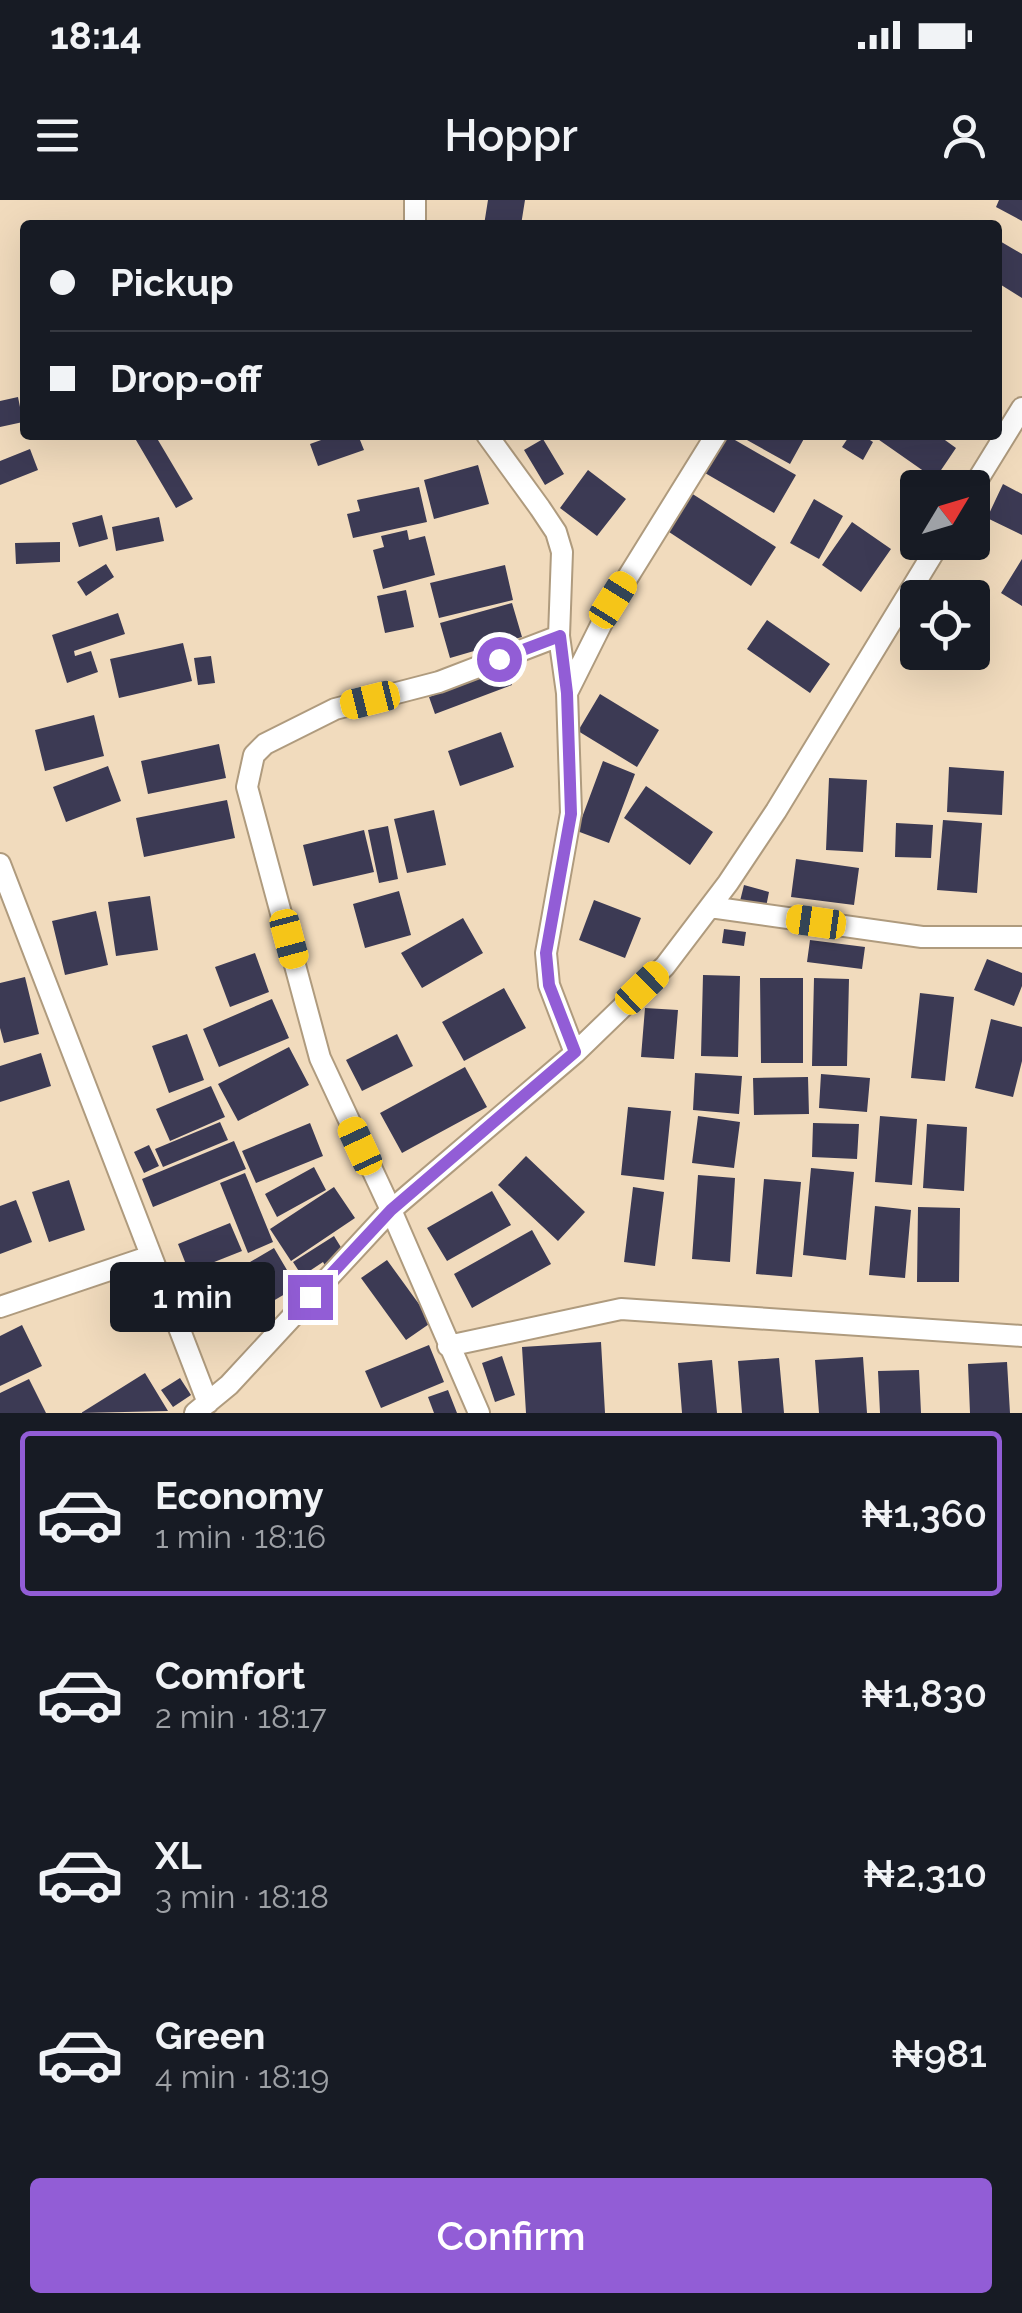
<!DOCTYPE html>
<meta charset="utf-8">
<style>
body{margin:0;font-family:Raleway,sans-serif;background:#242831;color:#f1f3f6;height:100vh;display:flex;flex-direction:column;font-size:38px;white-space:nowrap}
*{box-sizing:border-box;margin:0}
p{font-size:32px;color:#9ea1a6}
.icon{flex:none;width:55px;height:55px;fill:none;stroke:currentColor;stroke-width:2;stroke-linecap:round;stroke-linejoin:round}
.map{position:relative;height:1213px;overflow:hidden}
.drawer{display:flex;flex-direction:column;background:#171b24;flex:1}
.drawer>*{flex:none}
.banner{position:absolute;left:20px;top:20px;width:982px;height:220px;border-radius:10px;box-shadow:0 10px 40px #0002;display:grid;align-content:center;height:220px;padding:0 30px;background:#171b24}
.needle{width:65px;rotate:52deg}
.controls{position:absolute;left:900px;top:270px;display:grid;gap:20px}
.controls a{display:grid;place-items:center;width:90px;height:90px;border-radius:10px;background:#171b24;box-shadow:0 10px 40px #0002;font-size:50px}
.end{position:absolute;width:45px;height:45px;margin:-22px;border:12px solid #925dd6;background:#fff;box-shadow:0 0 0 5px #fff}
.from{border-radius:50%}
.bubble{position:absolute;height:70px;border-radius:10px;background:#171b24;box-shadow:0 10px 40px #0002;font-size:32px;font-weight:600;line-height:70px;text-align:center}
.car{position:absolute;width:30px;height:60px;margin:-30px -15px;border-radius:12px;box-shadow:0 0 8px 2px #0007;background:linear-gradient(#f5c518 24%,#345 0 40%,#f5c518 0 76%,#345 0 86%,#f5c518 0)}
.banner b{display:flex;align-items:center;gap:35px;height:95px;font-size:38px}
.banner b+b{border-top:2px solid #363941}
.banner i{width:25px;height:25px;background:#f1f3f6}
ul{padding:18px 0 0;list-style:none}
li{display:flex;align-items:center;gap:30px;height:165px;margin:0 20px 15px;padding:0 10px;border:5px solid transparent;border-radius:10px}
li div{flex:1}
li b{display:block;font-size:38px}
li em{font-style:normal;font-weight:600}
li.active{border-color:#925dd6}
li>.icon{width:90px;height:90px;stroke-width:1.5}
.primary-button{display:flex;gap:20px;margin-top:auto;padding:20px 30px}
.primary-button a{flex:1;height:115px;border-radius:10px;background:#925dd6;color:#fff;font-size:40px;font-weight:600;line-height:115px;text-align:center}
.status{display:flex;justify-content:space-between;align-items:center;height:70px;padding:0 50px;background:#171b24;direction:ltr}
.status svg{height:28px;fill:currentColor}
header{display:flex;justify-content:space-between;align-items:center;height:130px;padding:0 30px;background:#171b24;font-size:45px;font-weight:600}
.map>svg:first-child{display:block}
</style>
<div class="status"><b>18:14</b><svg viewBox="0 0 49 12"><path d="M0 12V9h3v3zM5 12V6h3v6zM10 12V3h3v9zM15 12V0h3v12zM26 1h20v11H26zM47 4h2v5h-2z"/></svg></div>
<header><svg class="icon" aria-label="menu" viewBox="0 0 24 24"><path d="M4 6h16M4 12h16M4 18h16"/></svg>Hoppr<svg class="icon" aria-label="person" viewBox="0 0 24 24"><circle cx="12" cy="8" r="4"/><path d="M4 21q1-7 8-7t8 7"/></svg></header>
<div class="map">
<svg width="1022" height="1213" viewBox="0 0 1022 1213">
<rect width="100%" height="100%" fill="#f1dbbd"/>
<path fill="#3c3a54" d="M488 0H525L521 25H484Z
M999 0H1022V21L996 7Z
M998 40 1022 54V98L998 83Z
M18 197 23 222 0 227V201Z
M133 235H155L193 299 176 308Z
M335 235H358L364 250 318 266 310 244Z
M738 235H806L790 264Z
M850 235H862L873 242 863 260 842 247Z
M872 235H938L956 248 935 279Z
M728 236 796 275 774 313 705 273Z
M543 239 564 274 545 285 524 250Z
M30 249 38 270 0 285V261Z
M478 265 489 304 434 319 424 280Z
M588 270 626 299 597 336 560 308Z
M1003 284 1022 294V335L987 318Z
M419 287 427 322 353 338 347 314 360 311 357 300Z
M691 293 776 347 751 386 666 330Z
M814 299 843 316 819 359 790 343Z
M102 315 108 339 79 347 72 323Z
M159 317 164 341 116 351 112 327Z
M852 322 891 349 861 392 822 365Z
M407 330 409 340 425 336 435 375 383 389 373 350 384 347 381 336Z
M60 342V362L16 364 15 343Z
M1022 359V406L1001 393Z
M106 364 114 377 86 396 77 382Z
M505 365 513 400 439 418 430 383Z
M406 390 414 427 385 433 377 396Z
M512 403 522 437 450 458 440 423Z
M118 413 125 434 74 451 75 456 91 451 98 472 67 483 52 435Z
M767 420 830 464 810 493 747 449Z
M183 443 192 481 119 498 110 459Z
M211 456 215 483 198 485 194 458Z
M506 469 512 485 435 514 429 497Z
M600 494 659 530 637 567 578 531Z
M94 515 104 556 45 571 35 530Z
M501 532 514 567 460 586 448 551Z
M219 544 226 578 148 594 141 561Z
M603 561 635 574 609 643 577 631Z
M108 566 121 601 66 622 53 587Z
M949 567 1004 571 1002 615 947 612Z
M829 578 867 580 863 652 826 650Z
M646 586 713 632 690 665 624 618Z
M227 600 235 638 144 657 136 618Z
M434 610 446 665 407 673 394 619Z
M943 620 982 623 977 693 937 690Z
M896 623 933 625 931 658 895 657Z
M388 626 398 679 379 683 368 630Z
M364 630 374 672 313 686 303 645Z
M796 659 859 668 854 705 791 697Z
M744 685 769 692 766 707 740 701Z
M399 691 411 735 365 748 353 704Z
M150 696 158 750 116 756 108 702Z
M594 700 641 718 625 758 579 740Z
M96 711 108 765 65 775 52 721Z
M463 718 483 753 422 788 401 753Z
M724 729 746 732 744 746 722 743Z
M810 740 865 747 862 769 807 762Z
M255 753 269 792 230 807 215 767Z
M987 759 1022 773V786L1014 806 974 790Z
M703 775 740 776 738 857 701 856Z
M25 777 39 834 4 843 0 828V783Z
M760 778H803V863H761Z
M814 778 849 779 847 866H812Z
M504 788 526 828 464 861 442 822Z
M920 793 954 797 945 881 911 878Z
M272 799 289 838 219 867 203 829Z
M645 808 678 810 674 859 641 857Z
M991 819 1022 827V861L1013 897 975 888Z
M187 834 204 880 169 893 152 846Z
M397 834 413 866 362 891 346 860Z
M289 847 309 885 238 921 218 884Z
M41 853 51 886 0 902V866Z
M465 867 487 907 402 953 380 913Z
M695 873 742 876 739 914 693 910Z
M821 874 870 878 867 912 819 908Z
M808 877 809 914 754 915 753 878Z
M211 886 225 917 170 941 156 909Z
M628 907 671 911 664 980 621 975Z
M698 916 740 922 734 968 692 963Z
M880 916 917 919 912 985 875 982Z
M220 922 228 940 163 967 155 949Z
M310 923 323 956 256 983 242 951Z
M813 923 859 924 857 959 812 957Z
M927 924 967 927 964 991 923 988Z
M234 941 246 969 153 1007 142 979Z
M149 945 159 966 144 973 134 952Z
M526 956 585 1012 558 1041 498 985Z
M314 967 326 990 277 1017 265 994Z
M811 968 854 972 846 1060 803 1055Z
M245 973 273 1042 248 1053 220 983Z
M698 975 735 978 730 1062 692 1059Z
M764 979 801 982 792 1077 756 1074Z
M69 980 85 1030 49 1042 32 992Z
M334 987 355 1018 291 1061 270 1029Z
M633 987 664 992 655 1066 624 1062Z
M492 991 511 1025 447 1061 427 1028Z
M16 1000 32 1042 0 1054V1006Z
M875 1006 911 1010 905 1078 869 1075Z
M918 1007 960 1008 959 1082H917Z
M230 1023 242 1051 189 1072 178 1044Z
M532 1030 551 1064 472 1108 454 1074Z
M334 1036 347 1057 327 1069 323 1062 302 1076 293 1062Z
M274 1048 297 1087 261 1108 238 1069Z
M387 1060 432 1122 406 1140 361 1078Z
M22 1125 42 1166 0 1186V1136Z
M601 1142 605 1213H526L522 1147Z
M429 1145 444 1182 381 1208 365 1171Z
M502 1156 515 1195 495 1202 482 1163Z
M863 1157 867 1213H819L815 1160Z
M779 1158 784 1213H742L738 1161Z
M712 1160 717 1213H682L678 1163Z
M1007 1162 1010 1213H970L968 1164Z
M919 1170 921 1213H880L878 1171Z
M145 1173 168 1211 81 1213Z
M180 1178 191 1195 173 1207 161 1190Z
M29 1179 46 1213H0V1193Z
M448 1190 457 1213H434L428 1197Z"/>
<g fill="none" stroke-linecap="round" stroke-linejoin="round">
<g stroke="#af9b7e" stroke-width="24">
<path id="minor" d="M415 25V0
M487 235 540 308 556 332 562 352 559 436 567 493 571 613 546 753 549 785 575 853
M972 289 1022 208
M567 493 613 401 716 235
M0 664 208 1203
M710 707 922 737H1022
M0 1107 151 1056
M448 1146 621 1109 1022 1136
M195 1213 229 1185 391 1010 575 853 665 766 728 683 776 611 940 342
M479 1213 391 1010 320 858 247 587 254 555 265 544 335 509 439 482 559 436"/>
</g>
<use href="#minor" stroke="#fff" stroke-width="20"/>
</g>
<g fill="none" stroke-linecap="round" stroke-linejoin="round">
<path stroke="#925dd6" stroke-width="12" d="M310 1097 391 1010 575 852 549 785 546 753 571 614 567 493 560 436 499 459"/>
</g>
</svg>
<div class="controls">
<a><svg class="needle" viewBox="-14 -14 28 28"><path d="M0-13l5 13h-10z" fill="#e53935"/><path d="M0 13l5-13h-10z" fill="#9ea1a6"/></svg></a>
<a><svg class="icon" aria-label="locate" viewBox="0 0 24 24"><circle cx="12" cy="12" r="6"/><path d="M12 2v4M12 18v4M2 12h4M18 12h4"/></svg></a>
</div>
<i class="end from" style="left:499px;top:459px"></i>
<i class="end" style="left:310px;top:1097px"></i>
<div class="bubble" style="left:110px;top:1062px;width:165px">1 min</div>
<i class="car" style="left:613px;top:400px;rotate:32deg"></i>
<i class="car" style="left:370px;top:500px;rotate:256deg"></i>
<i class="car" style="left:816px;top:722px;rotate:278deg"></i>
<i class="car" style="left:289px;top:739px;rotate:165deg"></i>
<i class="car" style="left:642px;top:788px;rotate:46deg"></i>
<i class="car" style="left:360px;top:946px;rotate:335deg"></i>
<div class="banner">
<b><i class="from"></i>Pickup</b>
<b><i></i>Drop-off</b>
</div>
</div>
<section class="drawer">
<ul>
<li class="active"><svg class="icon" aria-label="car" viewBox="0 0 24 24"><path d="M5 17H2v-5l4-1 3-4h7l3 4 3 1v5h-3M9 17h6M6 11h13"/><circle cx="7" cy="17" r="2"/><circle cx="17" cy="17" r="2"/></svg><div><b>Economy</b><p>1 min · 18:16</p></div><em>₦1,360</em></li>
<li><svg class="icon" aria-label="car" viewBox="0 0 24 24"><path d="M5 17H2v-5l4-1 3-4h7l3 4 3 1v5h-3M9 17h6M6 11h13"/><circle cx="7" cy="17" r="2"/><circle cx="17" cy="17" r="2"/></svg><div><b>Comfort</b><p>2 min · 18:17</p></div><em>₦1,830</em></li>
<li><svg class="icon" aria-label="car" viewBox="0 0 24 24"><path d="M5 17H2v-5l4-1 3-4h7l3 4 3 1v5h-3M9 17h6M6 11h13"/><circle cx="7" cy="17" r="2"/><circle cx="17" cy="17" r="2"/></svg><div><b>XL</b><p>3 min · 18:18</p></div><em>₦2,310</em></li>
<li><svg class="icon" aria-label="car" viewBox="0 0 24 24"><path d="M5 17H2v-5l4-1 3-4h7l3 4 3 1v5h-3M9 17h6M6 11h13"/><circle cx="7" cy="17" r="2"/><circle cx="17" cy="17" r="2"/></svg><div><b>Green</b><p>4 min · 18:19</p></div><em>₦981</em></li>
</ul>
<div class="primary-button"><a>Confirm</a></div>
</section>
